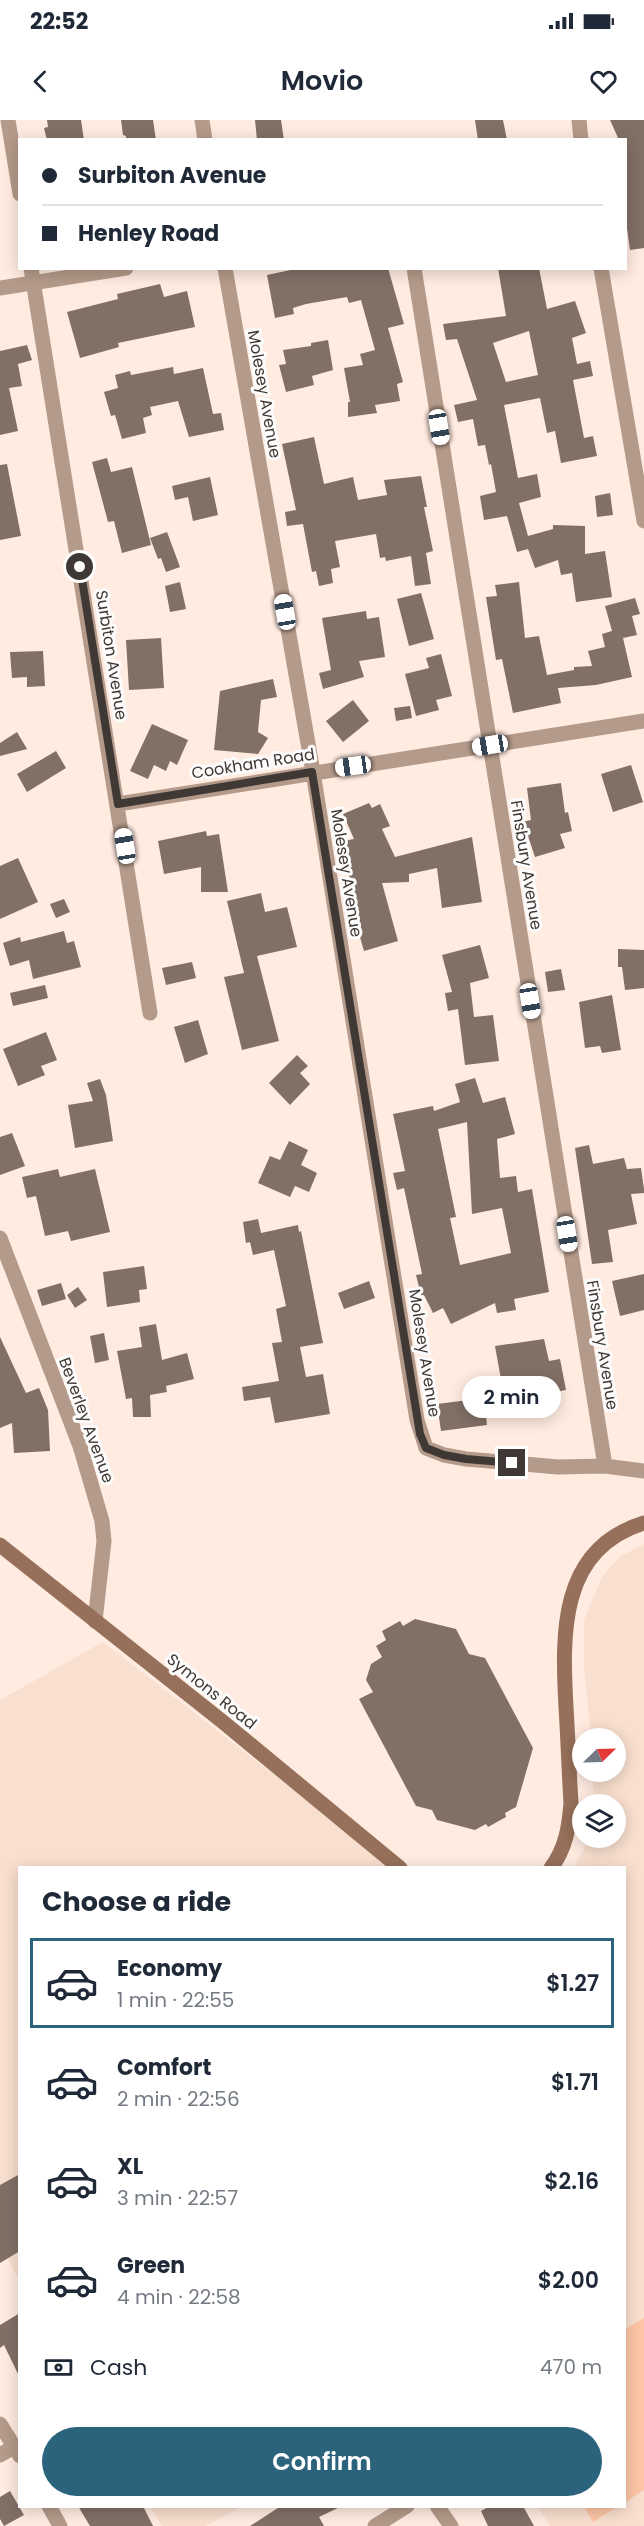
<!DOCTYPE html>
<meta charset="utf-8">
<style>
body{margin:0;font-family:Poppins,sans-serif;background:#f6f6f7;color:#1f2937;height:100vh;display:flex;flex-direction:column;font-size:22px;white-space:nowrap}
*{box-sizing:border-box;margin:0}
p{font-size:20px;color:#747a83}
.icon{flex:none;width:33px;height:33px;fill:none;stroke:currentColor;stroke-width:2;stroke-linecap:round;stroke-linejoin:round}
.map{position:relative;flex:1;overflow:hidden}
.side{position:absolute;left:18px;top:1746px;width:608px;height:642px;display:flex;flex-direction:column;background:#fff;border-radius:0px;box-shadow:0 3px 15px #0003}
.side>*{flex:none}
.banner{position:absolute;left:18px;top:18px;width:609px;height:132px;border-radius:0px;box-shadow:0 3px 15px #0003;display:grid;align-content:center;height:132px;padding:0 24px;background:#fff}
.needle{width:39px;rotate:67deg}
.fabs{position:absolute;left:572px;top:1608px;display:grid;gap:12px}
.fabs a{display:grid;place-items:center;width:54px;height:54px;border-radius:50%;background:#fff;box-shadow:0 3px 15px #0003;font-size:30px}
.end{position:absolute;width:27px;height:27px;margin:-14px;border:8px solid #403834;background:#fff;box-shadow:0 0 0 3px #fff}
.from{border-radius:50%}
.bubble{position:absolute;height:42px;border-radius:21px;background:#fff;box-shadow:0 3px 15px #0003;font-size:20px;font-weight:600;line-height:42px;text-align:center}
.car{position:absolute;width:18px;height:36px;margin:-18px -9px;border-radius:8px;box-shadow:0 0 4px 2px #0007;background:linear-gradient(#fff 24%,#345 0 40%,#fff 0 76%,#345 0 86%,#fff 0)}
.banner b{display:flex;align-items:center;gap:21px;height:57px;font-size:22px}
.banner b+b{border-top:2px solid #e0e1e3}
.banner i{width:15px;height:15px;background:#1f2937}
ul{padding:0;list-style:none}
li{display:flex;align-items:center;gap:18px;height:90px;margin:0 12px 9px;padding:0 12px;border:3px solid transparent;border-radius:0px}
li div{flex:1}
li b{display:block;font-size:22px}
li em{font-style:normal;font-weight:600}
li.selected{border-color:#2b637d}
li>.icon{width:54px;height:54px;stroke-width:1.5}
h2{padding:0 24px;font-size:27px;line-height:72px}
.pay{display:flex;align-items:center;gap:15px;height:66px;padding:0 24px;font-size:22px}
.pay p{margin-inline-start:auto}
.primary-button{display:flex;gap:12px;margin-top:auto;padding:12px 24px}
.primary-button a{flex:1;height:69px;border-radius:36px;background:#2b637d;color:#fff;font-size:24px;font-weight:600;line-height:69px;text-align:center}
.status{display:flex;justify-content:space-between;align-items:center;height:42px;padding:0 30px;background:#fff;direction:ltr}
.status svg{height:16px;fill:currentColor}
header{display:flex;justify-content:space-between;align-items:center;height:78px;padding:0 24px;background:#fff;font-size:27px;font-weight:600}
.map>svg:first-child{display:block}
</style>
<div class="status"><b>22:52</b><svg viewBox="0 0 49 12"><path d="M0 12V9h3v3zM5 12V6h3v6zM10 12V3h3v9zM15 12V0h3v12zM26 1h20v11H26zM47 4h2v5h-2z"/></svg></div>
<header><svg class="icon" aria-label="back" viewBox="0 0 24 24"><path d="M15 5l-7 7 7 7"/></svg>Movio<svg class="icon" aria-label="heart" viewBox="0 0 24 24"><path d="M12 20l-8-8c-3-5 5-10 8-4 3-6 11-1 8 4z"/></svg></header>
<div class="map">
<svg width="644" height="2406" viewBox="0 0 644 2406">
<rect width="100%" height="100%" fill="#ffebe0"/>
<path fill="#f9dfcf" d="M644 1424V2406H550L538 2387 624 2386V1748L574 1747 590 1718H615V1684H594L592 1652H615V1618H591L584 1545V1500L602 1457 619 1437Z
M103 1522 393 1747 20 1748 19 2159 0 2126V1580Z
M150 2387H240L206 2406H162Z"/>
<path fill="#fec6a6" d="M644 2198V2370L624 2383V2210Z
M584 2387H617L593 2402Z"/>
<path fill="#817066" fill-rule="evenodd" d="M47 0H81L84 20H47L44 8 48 7Z
M121 0H153L156 20H126V16L123 15Z
M255 0H281L284 20H257Z
M475 0H503L507 20H478Z
M610 0H644V128L630 130 626 101V20H619Z
M300 148H388L404 204 388 208 403 262 397 264 400 281 375 285 377 293 348 297V282H350L344 248 363 245 360 234 375 230 361 180 349 183 347 177 306 184 293 188 294 194 275 198 267 155Z
M498 148H539L547 189 575 181 586 213 572 218 577 244 590 241 593 256 573 260 584 318 593 316 597 336 561 343 555 311 547 313 540 278 504 285 518 358 537 354 541 377 519 383 528 416 553 409V405L585 406V434L605 431 612 477 576 482 572 453 561 455 558 440 535 448 528 429 517 432 507 396 484 400 480 376 496 372 491 344 489 345 485 325 478 326 473 299 458 302 454 285 477 280 457 219 446 220 443 204 506 196ZM529 211 538 255 506 262 493 223Z
M160 164 164 177 187 171 195 207 118 223 119 227 80 238 67 192 118 179 117 174Z
M328 220 333 250 312 256 314 265 286 272 279 245 286 244 283 230 311 226V223Z
M27 225 32 240 18 244 22 266 9 268 18 311 0 315V231Z
M173 247 174 254 203 248 213 294 221 293 224 310 189 317 178 281 150 287 152 295 143 298 146 313 122 319 115 295 111 296 104 272 118 268 115 255 130 251 131 255Z
M314 317 324 364 353 357 358 380 387 375 384 360 421 356 427 387H424L433 431 426 433 431 464 415 466 411 436 386 441 385 437 380 438 376 414 335 421 340 447 331 449 333 463 319 466 316 451 312 452 303 404 287 406 285 392 296 390 282 324Z
M107 338 111 352 132 347 151 425 122 433 114 401 108 402 92 342Z
M7 344 21 416 0 420V345Z
M210 357 218 395 193 401 188 377 175 380 172 366Z
M610 373 613 395 597 397 595 376Z
M167 412 180 447 166 452 161 438 158 439 150 418Z
M180 462 186 489 170 492 165 466Z
M519 462 525 518 539 516 547 555 574 550V547L592 546 588 531 605 527 602 514 612 511 605 486 635 478 640 494 632 496 637 515 623 518 632 557 596 565 558 568 561 583 513 593 502 539 496 540 486 477 497 476 495 465Z
M421 473 434 519 409 526 397 479Z
M366 491 367 499 379 497 385 537 359 541 364 557 323 569 319 553 331 550 322 498Z
M161 518 164 568 129 570 126 520Z
M43 531 45 566 27 567V557L12 558 10 532Z
M441 534 452 576 436 580 439 590 416 596 405 554 429 548 426 538Z
M273 559 277 577 261 580 258 612 268 618 258 634 214 630 220 571Z
M353 580 369 601 343 622 326 601Z
M410 586 412 598 396 601 394 588Z
M152 604 188 620 177 645 170 641 166 651 154 645 148 659 130 651Z
M17 612 27 629 0 636V623Z
M56 631 66 648 27 672 17 654Z
M631 645 643 682 613 692 601 654Z
M561 663 565 693 568 692 572 711 560 714 565 728 535 737 528 716 525 717 522 702 531 700 527 668Z
M369 683 372 688 380 684 390 706 382 709 395 737 472 717 482 782 442 788 437 748 409 754V762L382 763 398 821 364 831 349 779 353 778 348 750 338 722 354 719 343 694Z
M206 711 207 716 219 714 228 772H201V747L164 754 158 721Z
M18 738 38 782 0 799V746Z
M261 773 265 792 287 787 297 827 257 836 279 921 242 930 224 857 244 853 227 781Z
M64 779 70 792 56 798 50 784Z
M64 811 67 823 74 821 81 847 33 859 29 840 10 846 3 823 20 817 21 822Z
M480 825 489 858 470 863 474 897 493 895 499 941 465 945 458 889 448 891 445 873 452 872 442 835Z
M618 829 644 830V868L625 870 622 847H618Z
M192 842 196 858 166 865 162 848Z
M561 849 565 870 548 872 545 852Z
M45 865 48 878 13 886 10 873Z
M612 875 621 930 602 933 600 926 585 928 579 882Z
M198 900 208 934 185 943 174 907Z
M46 912 57 940 41 946 45 955 18 966 3 929Z
M297 935 308 946 300 953 310 964 290 985 269 963Z
M475 958 483 983 505 977 515 1014 497 1019 500 1058 516 1056 518 1072 532 1069 549 1172 514 1179 516 1190 497 1193 495 1183 451 1204 443 1188 433 1193 424 1175H421L416 1155 422 1154 404 1068 397 1070 393 1053 405 1051 393 994 433 986 434 991 460 982 455 964ZM467 1002 472 1094 502 1088 511 1133 460 1145 450 1098 456 1097 438 1009Z
M100 959 106 975 113 1021 75 1028 68 985 93 981 87 963Z
M12 1013 25 1046 0 1055V1017Z
M289 1021 308 1030 301 1045 317 1053 309 1072 295 1066 290 1077 258 1063 270 1036 280 1040Z
M589 1025 593 1044 624 1038 627 1049 641 1048 644 1069V1073L631 1074 637 1104 608 1110 613 1142 592 1144 575 1028Z
M58 1049 60 1057 95 1049 110 1112 71 1121 68 1111 45 1116 36 1076 27 1078 22 1057Z
M258 1099 261 1113 298 1105 299 1112 301 1111 323 1223 300 1227 306 1257 323 1254 330 1294 275 1303 270 1277 244 1281 242 1267 279 1261 272 1223 282 1222 276 1189 286 1186 274 1130 253 1135 250 1122 246 1123 243 1102Z
M144 1146 147 1169 139 1170 140 1182 107 1187 103 1152Z
M644 1154V1190L620 1196 612 1161Z
M369 1161 375 1178 344 1189 338 1173Z
M61 1163 66 1179 42 1186 37 1170Z
M78 1167 87 1180 75 1188 67 1175Z
M156 1204 162 1240 187 1233 194 1259 166 1266 167 1272 150 1275 151 1297H133L132 1278 126 1279 117 1231 142 1227 139 1207Z
M104 1213 109 1240 95 1243 90 1216Z
M0 1217 26 1273 39 1268 48 1290 50 1331 14 1333 12 1303 0 1308Z
M544 1219 549 1241 560 1239 566 1270 543 1274 547 1296 533 1298 526 1261 502 1265 495 1226Z
M484 1278 487 1305 441 1311 437 1284Z
M415 1499 456 1509 469 1534 485 1538 533 1628 516 1687 505 1693 506 1697 488 1707 486 1704 475 1710 437 1700 432 1690 416 1686 359 1579 373 1572 366 1560 371 1544 382 1537 376 1526 386 1520 382 1511 400 1501 403 1506Z
M20 2054V2131L0 2143V2065Z
M20 2193V2258L4 2225 0 2228V2205Z
M10 2371 24 2395 4 2406 0 2399V2377Z
M78 2386H143L153 2406H90Z
M281 2386H342L319 2397 324 2406H250Z
M490 2386H523L534 2406H488L481 2391Z"/>
<g fill="none" stroke-linecap="round" stroke-linejoin="round">
<path stroke="#b49a8a" stroke-width="15" d="M8 0 20 74
M202 0 205 20
M579 0 581 20
M31 148 150 893
M225 148 313 652 417 1300 426 1328 444 1335 466 1339 558 1347 605 1346 644 1351
M414 148 605 1346
M601 148 644 401
M0 168 126 148
M118 684 644 601
M0 1118 80 1326 102 1401 104 1421 95 1501
M0 2304 20 2336
M0 2335 14 2327
M49 2386 60 2406
M437 2386 451 2406
M375 2406 407 2386"/>
<path stroke="#96705a" stroke-width="15" d="M0 1425 223 1602 400 1748
M551 1748C566 1728 569 1707 571 1683 569 1651 568 1619 566 1587 562 1514 559 1429 644 1403"/>
</g>
<g fill="none" stroke-linecap="round" stroke-linejoin="round">
<path stroke="#403834" stroke-width="8" d="M80 447 118 684 312 652 420 1314 426 1328 444 1335 466 1339 512 1343"/>
</g>
<g text-anchor="middle" stroke-width="6" stroke-linejoin="round" paint-order="stroke">
<g font-size="16" fill="#403834" stroke="#fcfcfc">
<text transform="translate(265 274) rotate(80)" y="6">Molesey Avenue</text>
<text transform="translate(112 535) rotate(81)" y="6">Surbiton Avenue</text>
<text transform="translate(253 643) rotate(-9)" y="6">Cookham Road</text>
<text transform="translate(527 745) rotate(81)" y="6">Finsbury Avenue</text>
<text transform="translate(347 753) rotate(81)" y="6">Molesey Avenue</text>
<text transform="translate(603 1225) rotate(81)" y="6">Finsbury Avenue</text>
<text transform="translate(425 1233) rotate(81)" y="6">Molesey Avenue</text>
<text transform="translate(87 1300) rotate(70)" y="6">Beverley Avenue</text>
<text transform="translate(212 1571) rotate(39)" y="6">Symons Road</text>
</g>
</g>
</svg>
<div class="fabs">
<a><svg class="needle" viewBox="-14 -14 28 28"><path d="M0-13l5 13h-10z" fill="#e53935"/><path d="M0 13l5-13h-10z" fill="#747a83"/></svg></a>
<a><svg class="icon" aria-label="layers" viewBox="0 0 24 24"><path d="M12 4l9 5-9 5-9-5zM3 14l9 5 9-5"/></svg></a>
</div>
<i class="end from" style="left:80px;top:447px"></i>
<i class="end" style="left:512px;top:1343px"></i>
<div class="bubble" style="left:462px;top:1256px;width:99px">2 min</div>
<i class="car" style="left:439px;top:307px;rotate:171deg"></i>
<i class="car" style="left:285px;top:492px;rotate:350deg"></i>
<i class="car" style="left:490px;top:625px;rotate:261deg"></i>
<i class="car" style="left:353px;top:646px;rotate:262deg"></i>
<i class="car" style="left:125px;top:726px;rotate:351deg"></i>
<i class="car" style="left:530px;top:881px;rotate:171deg"></i>
<i class="car" style="left:567px;top:1114px;rotate:171deg"></i>
<div class="banner">
<b><i class="from"></i>Surbiton Avenue</b>
<b><i></i>Henley Road</b>
</div>
<section class="side">
<h2>Choose a ride</h2>
<ul>
<li class="selected"><svg class="icon" aria-label="car" viewBox="0 0 24 24"><path d="M5 17H2v-5l4-1 3-4h7l3 4 3 1v5h-3M9 17h6M6 11h13"/><circle cx="7" cy="17" r="2"/><circle cx="17" cy="17" r="2"/></svg><div><b>Economy</b><p>1 min · 22:55</p></div><em>$1.27</em></li>
<li><svg class="icon" aria-label="car" viewBox="0 0 24 24"><path d="M5 17H2v-5l4-1 3-4h7l3 4 3 1v5h-3M9 17h6M6 11h13"/><circle cx="7" cy="17" r="2"/><circle cx="17" cy="17" r="2"/></svg><div><b>Comfort</b><p>2 min · 22:56</p></div><em>$1.71</em></li>
<li><svg class="icon" aria-label="car" viewBox="0 0 24 24"><path d="M5 17H2v-5l4-1 3-4h7l3 4 3 1v5h-3M9 17h6M6 11h13"/><circle cx="7" cy="17" r="2"/><circle cx="17" cy="17" r="2"/></svg><div><b>XL</b><p>3 min · 22:57</p></div><em>$2.16</em></li>
<li><svg class="icon" aria-label="car" viewBox="0 0 24 24"><path d="M5 17H2v-5l4-1 3-4h7l3 4 3 1v5h-3M9 17h6M6 11h13"/><circle cx="7" cy="17" r="2"/><circle cx="17" cy="17" r="2"/></svg><div><b>Green</b><p>4 min · 22:58</p></div><em>$2.00</em></li>
</ul>
<div class="pay"><svg class="icon" aria-label="cash" viewBox="0 0 24 24"><path d="M3 7h18v10H3z"/><circle cx="12" cy="12" r="2"/></svg>Cash<p>470 m</p></div>
<div class="primary-button"><a>Confirm</a></div>
</section>
</div>
